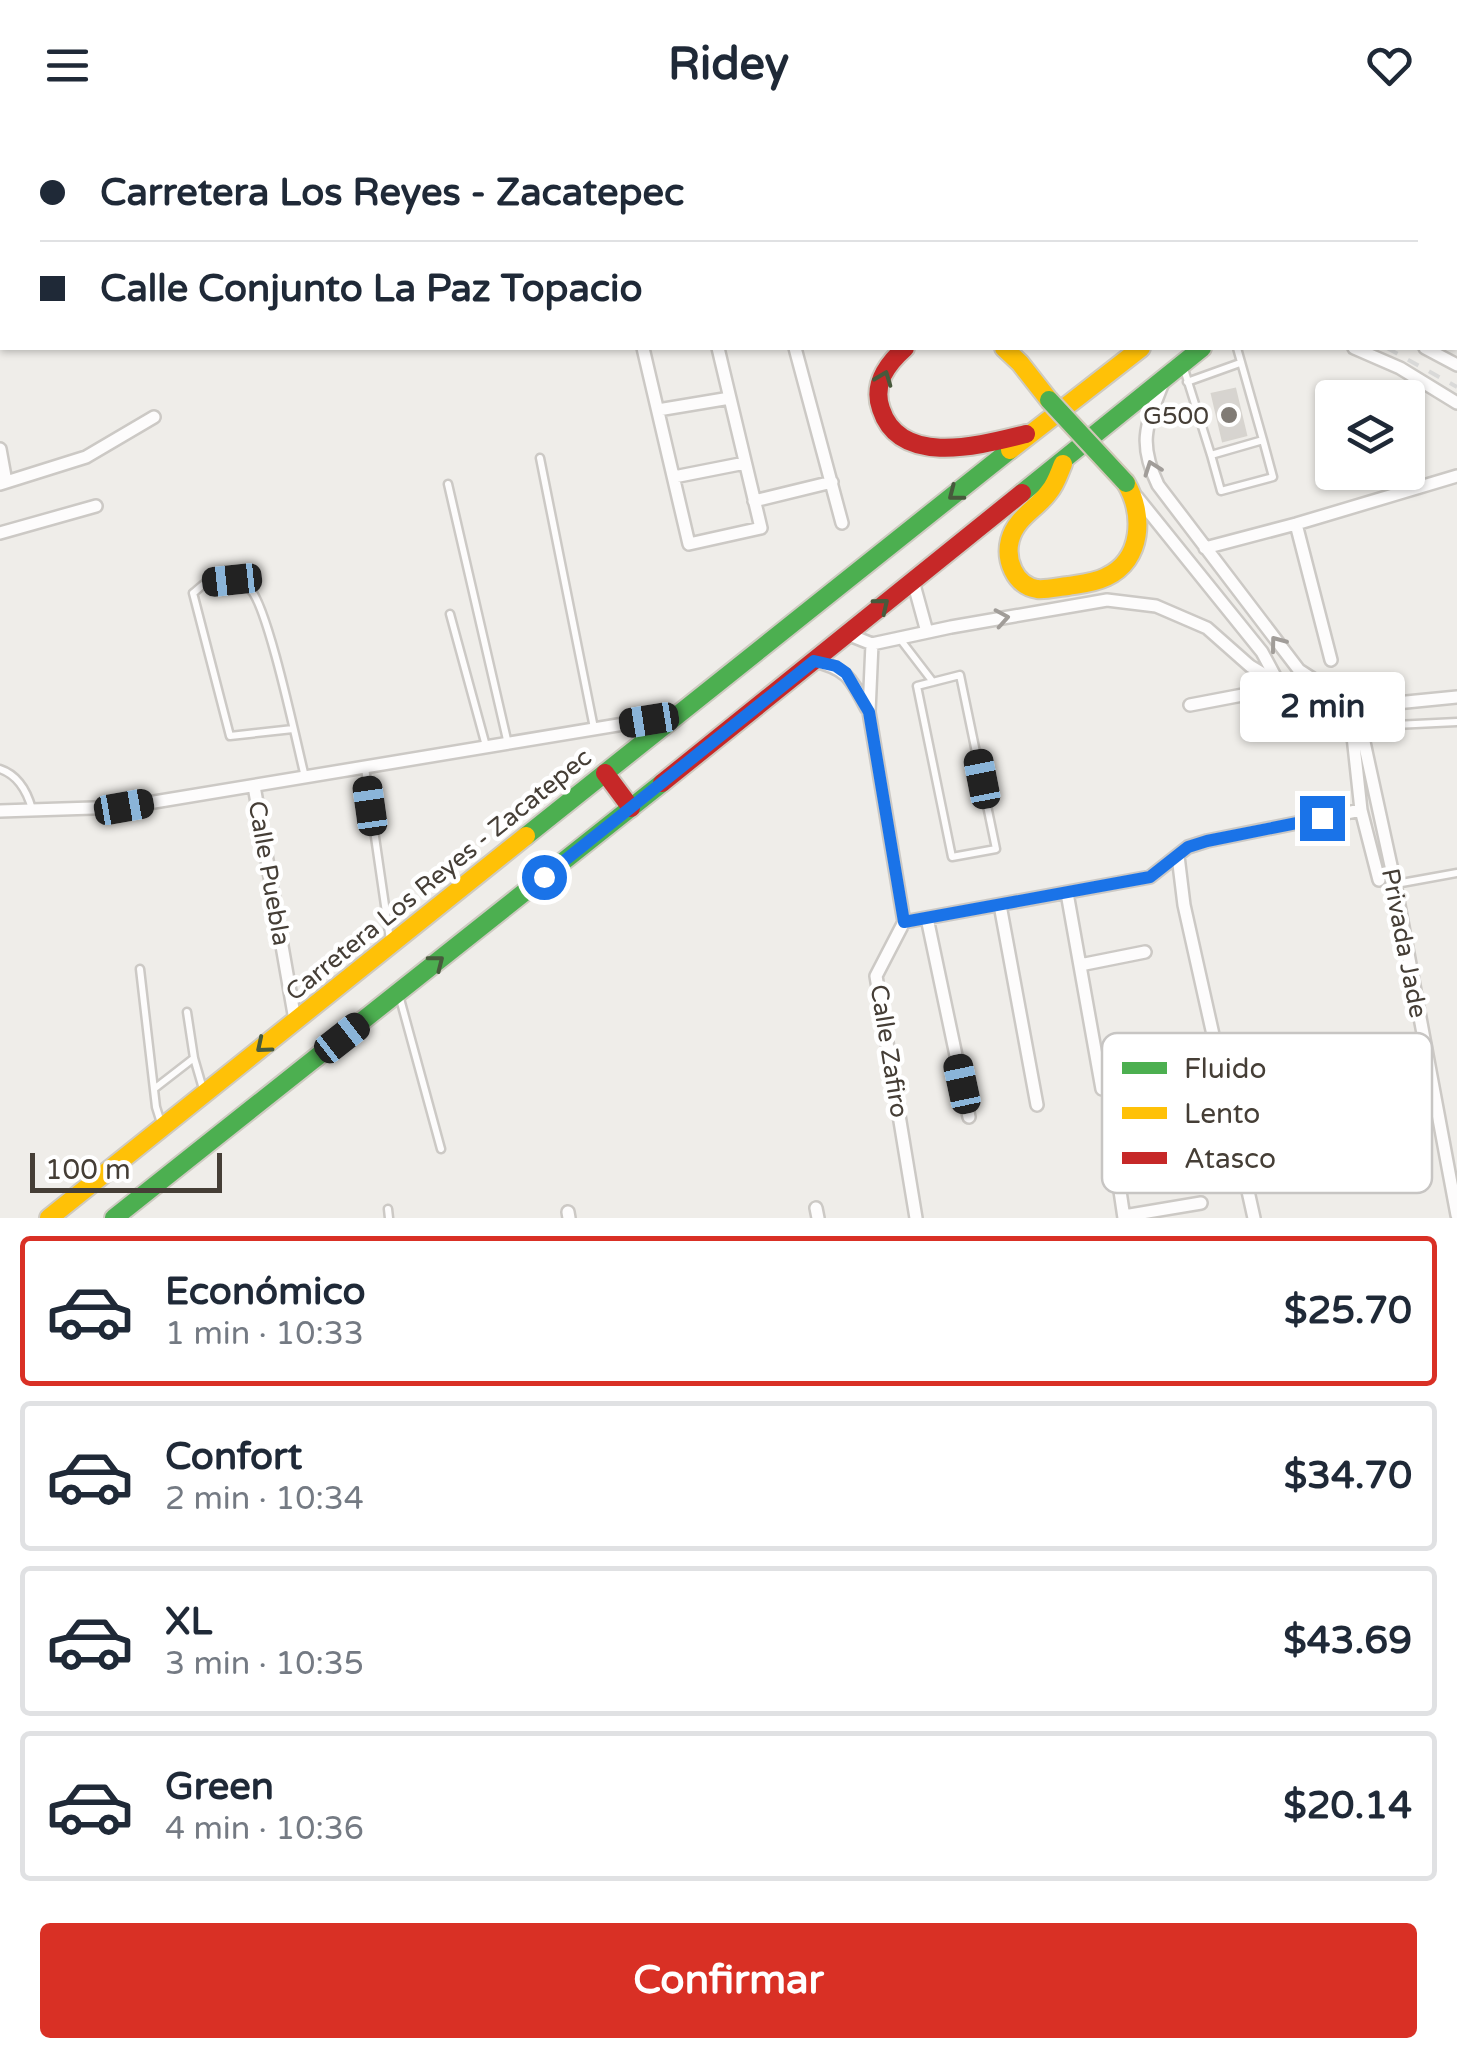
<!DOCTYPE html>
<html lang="es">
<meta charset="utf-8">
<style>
body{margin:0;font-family:"Varela Round",sans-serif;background:#f2f2f3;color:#1f2937;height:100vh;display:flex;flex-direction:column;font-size:38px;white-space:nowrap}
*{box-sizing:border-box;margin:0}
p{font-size:32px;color:#747a83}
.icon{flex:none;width:55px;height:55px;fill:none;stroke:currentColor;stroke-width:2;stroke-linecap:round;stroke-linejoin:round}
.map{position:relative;height:1088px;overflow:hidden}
.sheet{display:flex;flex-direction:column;background:#fff;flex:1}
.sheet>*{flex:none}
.banner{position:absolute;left:0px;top:0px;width:1458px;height:220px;box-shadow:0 2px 8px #0004;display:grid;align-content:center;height:220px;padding:0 40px;background:#fff}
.controls{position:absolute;left:1315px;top:250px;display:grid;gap:20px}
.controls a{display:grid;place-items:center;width:110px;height:110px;border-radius:10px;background:#fff;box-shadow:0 2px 8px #0004;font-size:50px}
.scale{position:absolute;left:30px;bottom:25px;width:192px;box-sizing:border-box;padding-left:10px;border:5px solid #453e36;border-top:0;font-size:28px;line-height:35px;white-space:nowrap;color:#453e36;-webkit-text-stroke:8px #fff;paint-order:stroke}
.end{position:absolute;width:45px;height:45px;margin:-22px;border:12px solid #1a73e8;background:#fff;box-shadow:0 0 0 5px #fff}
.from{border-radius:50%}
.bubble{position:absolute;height:70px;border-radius:10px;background:#fff;box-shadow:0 2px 8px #0004;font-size:32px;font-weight:700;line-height:70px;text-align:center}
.car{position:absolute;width:30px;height:60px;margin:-30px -15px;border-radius:12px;box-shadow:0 0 8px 2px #0007;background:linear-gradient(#222 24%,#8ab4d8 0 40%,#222 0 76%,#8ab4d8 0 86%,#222 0)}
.banner b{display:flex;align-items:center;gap:35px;height:95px;font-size:38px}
.banner b+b{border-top:2px solid #e0e1e3}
.banner i{width:25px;height:25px;background:#1f2937}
ul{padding:18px 0 0;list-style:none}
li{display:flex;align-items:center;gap:30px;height:150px;margin:0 20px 15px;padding:0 20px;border:5px solid #e0e1e3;border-radius:10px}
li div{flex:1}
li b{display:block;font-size:38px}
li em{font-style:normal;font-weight:700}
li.selected{border-color:#d93025}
li>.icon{width:90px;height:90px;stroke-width:1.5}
.primary-button{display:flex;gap:20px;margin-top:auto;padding:20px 40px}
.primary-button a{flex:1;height:115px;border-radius:10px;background:#d93025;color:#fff;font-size:40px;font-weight:700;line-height:115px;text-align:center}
header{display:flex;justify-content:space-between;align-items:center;height:130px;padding:0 40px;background:#fff;font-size:45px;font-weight:700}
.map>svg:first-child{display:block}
</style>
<header><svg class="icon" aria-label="menu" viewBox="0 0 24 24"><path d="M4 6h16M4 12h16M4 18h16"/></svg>Ridey<svg class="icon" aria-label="heart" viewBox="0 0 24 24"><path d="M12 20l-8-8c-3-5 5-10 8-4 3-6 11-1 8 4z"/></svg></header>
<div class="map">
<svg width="1457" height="1088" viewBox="0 0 1457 1088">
<rect width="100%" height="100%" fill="#efede9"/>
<path fill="#d7d4d0" stroke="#d7d4cf" stroke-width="2.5" d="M1235 259 1246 305 1223 311 1212 264Z"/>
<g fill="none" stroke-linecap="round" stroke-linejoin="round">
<g stroke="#ccc9c5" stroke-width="11">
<path id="lane" d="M1196 0 1197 2
M1121 2V0
M1184 239 1211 325 1263 310 1237 218
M1187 252 1240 233
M1211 325 1221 361 1273 347 1263 310
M540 328 594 598
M448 354 508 614
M450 484 486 616
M900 509 933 552
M960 545 996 719 952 727 917 556Z
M1353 597 1457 592
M293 599 230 606 193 463C198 460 201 455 206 453 218 447 240 449 250 459 268 476 297 615 305 647
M365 638 390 810
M0 639C18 645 27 661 32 679
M1396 754 1457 743
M140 839 156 977 162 996
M399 865 441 1019
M187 882 194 928 203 959
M1217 921 1245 915 1257 984 1304 976
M1252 954 1303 946
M154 959 194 928
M388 1079 389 1088"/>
</g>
<g stroke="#ccc9c5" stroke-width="16">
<path id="street" d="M107 0 108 2
M347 0V2
M182 2 184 0
M275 2 277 0
M0 135 2 134
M643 218 689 414 761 398 718 218
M795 218 842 393
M1354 218 1400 238 1457 273
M1425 218 1457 235
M1164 250C1147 294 1137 311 1158 355L1299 540 1339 566 1376 575 1457 567
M658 280 730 268
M0 319 6 352
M674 347 745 333
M0 354 86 327 154 287
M1137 367 1262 522 1277 550
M754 371 832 352
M1296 394 1331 530
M0 403 96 376
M1205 418 1296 394 1457 346
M913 451 927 502
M847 504 872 514 951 497 1107 470 1156 476 1207 498 1250 536 1352 597 1361 680 1379 750
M872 514 869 582 904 792 876 846 916 1088
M814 531C848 539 851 549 867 579
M1190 575 1284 557
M1353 610 1364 612 1395 754 1457 1085
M254 656 295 890
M0 681 124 677 672 586
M1178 726 1184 775 1254 1088
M1067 763 1102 959
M1000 775 1037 975
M927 788 969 987
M904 792 1150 747 1188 717 1207 711 1361 680
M1080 835 1145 822
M1120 1061 1124 1088
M816 1078 818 1088
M568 1082 569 1088
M1124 1086 1201 1073"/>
</g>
<g stroke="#cecac1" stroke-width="22">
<path id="fast" d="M1455 27 1457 26
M1022 363 1202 218
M526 706 1010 320
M114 1088 662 653"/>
</g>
<g stroke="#cecac1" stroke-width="22">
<path id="slow" d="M511 0 531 2
M752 0 763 2
M1004 218 1020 233 1049 270
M1010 320 1141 218
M1063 334C1059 343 1056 354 1049 362 1037 379 1016 387 1010 410 1005 429 1014 455 1037 459 1046 460 1058 457 1068 456 1080 454 1094 453 1106 447 1143 430 1144 384 1126 353
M49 1088 526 706"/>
</g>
<g stroke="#cecac1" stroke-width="22">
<path id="jam" d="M1424 2 1428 0
M905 218C887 234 872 254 881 279 900 338 981 315 1026 304
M605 643 631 678
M662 653 1022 363"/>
</g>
<use href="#lane" stroke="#fdfcfc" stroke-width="6"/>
<use href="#street" stroke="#fdfcfc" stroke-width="11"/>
<use href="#fast" stroke="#4caf50" stroke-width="18"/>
<use href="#slow" stroke="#ffc107" stroke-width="18"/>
<use href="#jam" stroke="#c62828" stroke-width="18"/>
<path stroke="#d9d9d8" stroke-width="4" stroke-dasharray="12 12" stroke-linecap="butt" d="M607 0 626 2
M670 0 686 2
M1179 0 1180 2
M1387 218 1457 257"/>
<g stroke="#d1c8b8" stroke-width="22" stroke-linecap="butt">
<path id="fast-bridge" d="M1049 270 1126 353"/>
</g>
<use href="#fast-bridge" stroke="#4caf50" stroke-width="18"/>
</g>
<defs><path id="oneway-chevron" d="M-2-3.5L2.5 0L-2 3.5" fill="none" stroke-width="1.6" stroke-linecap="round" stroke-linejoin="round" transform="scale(2.5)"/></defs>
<g stroke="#475a3c">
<use href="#oneway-chevron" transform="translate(884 248) rotate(-69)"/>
<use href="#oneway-chevron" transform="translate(955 364) rotate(142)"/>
<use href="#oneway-chevron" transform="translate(882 475) rotate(-39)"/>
<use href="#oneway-chevron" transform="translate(437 832) rotate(-38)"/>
<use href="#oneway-chevron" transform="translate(263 916) rotate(140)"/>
</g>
<g stroke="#a19d99">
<use href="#oneway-chevron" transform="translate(1152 338) rotate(-110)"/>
<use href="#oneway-chevron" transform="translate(1002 488) rotate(-10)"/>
<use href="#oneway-chevron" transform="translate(1277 513) rotate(-127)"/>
</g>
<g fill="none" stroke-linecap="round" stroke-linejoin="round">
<path stroke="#1a73e8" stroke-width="12" d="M544 747 814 531 836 536 846 543 869 582 904 792 1150 747 1188 717 1207 711 1322 688"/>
</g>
<circle fill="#807b75" stroke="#fff" stroke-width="4" cx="1229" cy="285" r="10"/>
<g text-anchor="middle" stroke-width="9" stroke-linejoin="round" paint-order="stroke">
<g font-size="25" fill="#453e36" stroke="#fff" text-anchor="end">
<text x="1209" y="294">G500</text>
</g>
<g font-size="25" fill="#453e36" stroke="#fff">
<text transform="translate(270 743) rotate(80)" y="9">Calle Puebla</text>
<text transform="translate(438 744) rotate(-39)" y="9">Carretera Los Reyes - Zacatepec</text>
<text transform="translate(1405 813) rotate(79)" y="9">Privada Jade</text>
<text transform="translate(890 921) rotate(81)" y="9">Calle Zafiro</text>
</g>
</g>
<rect x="1102" y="903" width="330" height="160" rx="15" fill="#fff" stroke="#c7c5c3" stroke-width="2.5"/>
<rect x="1122" y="932" width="45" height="12" fill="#4caf50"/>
<rect x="1122" y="977" width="45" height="12" fill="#ffc107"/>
<rect x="1122" y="1022" width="45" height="12" fill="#c62828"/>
<g font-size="28" fill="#453e36">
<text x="1184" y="948">Fluido</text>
<text x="1184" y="993">Lento</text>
<text x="1184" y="1038">Atasco</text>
</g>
</svg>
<div class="controls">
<a><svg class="icon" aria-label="layers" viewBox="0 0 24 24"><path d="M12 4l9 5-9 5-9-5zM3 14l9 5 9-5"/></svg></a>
</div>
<div class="scale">100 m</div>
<i class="end from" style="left:544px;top:747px"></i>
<i class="end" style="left:1322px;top:688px"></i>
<div class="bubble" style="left:1240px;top:542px;width:165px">2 min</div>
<i class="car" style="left:232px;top:450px;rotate:264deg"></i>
<i class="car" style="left:649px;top:590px;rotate:261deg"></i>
<i class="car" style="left:982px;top:649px;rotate:349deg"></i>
<i class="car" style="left:370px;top:676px;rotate:352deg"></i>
<i class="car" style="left:124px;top:677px;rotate:80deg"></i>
<i class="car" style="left:342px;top:908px;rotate:52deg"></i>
<i class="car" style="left:962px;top:954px;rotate:348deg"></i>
<div class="banner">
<b><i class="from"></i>Carretera Los Reyes - Zacatepec</b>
<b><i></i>Calle Conjunto La Paz Topacio</b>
</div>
</div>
<section class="sheet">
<ul>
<li class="selected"><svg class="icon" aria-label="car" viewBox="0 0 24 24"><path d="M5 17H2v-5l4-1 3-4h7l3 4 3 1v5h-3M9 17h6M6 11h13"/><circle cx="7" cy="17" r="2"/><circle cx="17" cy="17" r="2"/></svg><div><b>Económico</b><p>1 min · 10:33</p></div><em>$25.70</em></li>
<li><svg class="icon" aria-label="car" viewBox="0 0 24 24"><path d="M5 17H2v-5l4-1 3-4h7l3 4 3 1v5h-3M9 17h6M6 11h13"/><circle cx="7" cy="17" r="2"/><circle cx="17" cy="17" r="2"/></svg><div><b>Confort</b><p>2 min · 10:34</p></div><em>$34.70</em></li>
<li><svg class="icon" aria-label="car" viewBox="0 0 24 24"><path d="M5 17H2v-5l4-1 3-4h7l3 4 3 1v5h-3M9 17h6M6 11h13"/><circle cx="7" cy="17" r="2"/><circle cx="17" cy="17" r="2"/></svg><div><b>XL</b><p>3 min · 10:35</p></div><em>$43.69</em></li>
<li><svg class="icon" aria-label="car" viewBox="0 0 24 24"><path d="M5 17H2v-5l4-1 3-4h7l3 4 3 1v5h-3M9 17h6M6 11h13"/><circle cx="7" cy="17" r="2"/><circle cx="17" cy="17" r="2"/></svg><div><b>Green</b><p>4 min · 10:36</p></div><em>$20.14</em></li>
</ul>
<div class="primary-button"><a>Confirmar</a></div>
</section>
